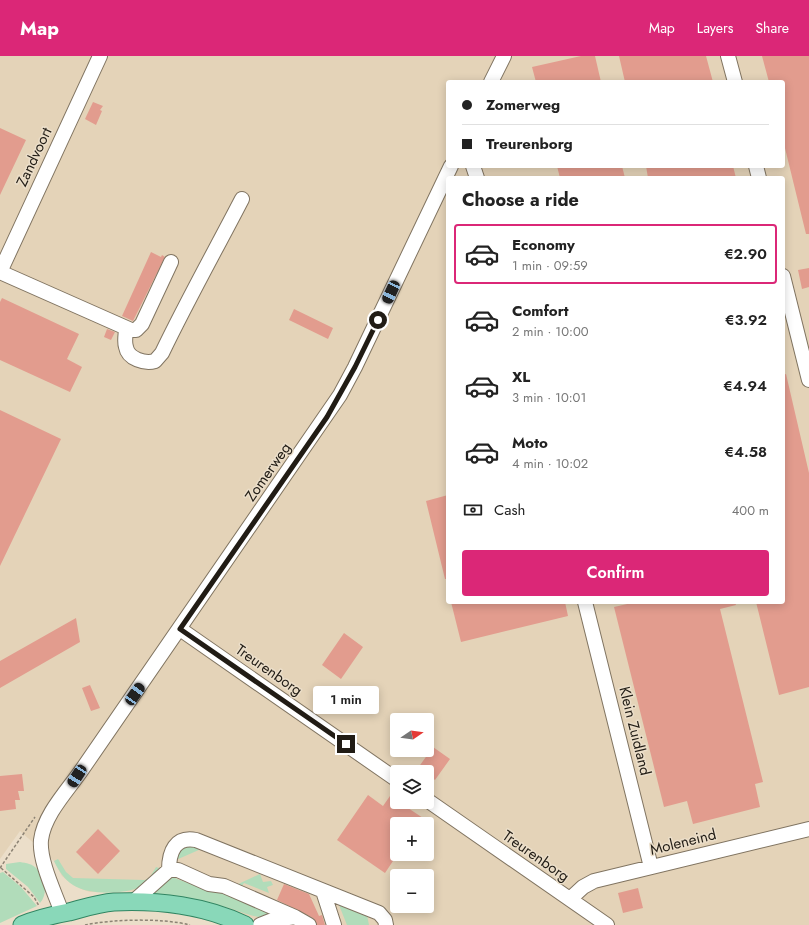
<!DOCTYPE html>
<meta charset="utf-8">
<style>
body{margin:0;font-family:Jost,sans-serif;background:#f6f6f6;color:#222;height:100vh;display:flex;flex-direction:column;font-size:15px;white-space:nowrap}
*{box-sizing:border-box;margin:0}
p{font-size:13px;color:#767676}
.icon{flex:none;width:22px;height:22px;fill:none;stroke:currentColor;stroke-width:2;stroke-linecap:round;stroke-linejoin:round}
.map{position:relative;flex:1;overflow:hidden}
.drawer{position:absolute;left:446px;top:120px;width:339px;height:428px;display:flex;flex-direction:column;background:#fff;border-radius:4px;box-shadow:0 2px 10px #0003}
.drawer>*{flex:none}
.hud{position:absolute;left:446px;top:24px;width:339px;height:88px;border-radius:4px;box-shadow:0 2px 10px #0003;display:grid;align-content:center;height:88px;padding:0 16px;background:#fff}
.needle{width:26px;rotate:77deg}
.fabs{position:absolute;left:390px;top:657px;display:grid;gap:8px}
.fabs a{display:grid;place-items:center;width:44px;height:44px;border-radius:4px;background:#fff;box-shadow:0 2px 10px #0003;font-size:20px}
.end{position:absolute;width:18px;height:18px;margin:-9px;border:5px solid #211c15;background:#fff;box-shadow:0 0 0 2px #fff}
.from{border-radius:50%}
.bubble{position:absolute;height:28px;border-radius:4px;background:#fff;box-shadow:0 2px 10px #0003;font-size:13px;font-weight:600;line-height:28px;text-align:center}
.car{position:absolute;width:12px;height:24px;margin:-12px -6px;border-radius:5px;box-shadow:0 0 3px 1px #0007;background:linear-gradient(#222 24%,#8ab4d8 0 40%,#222 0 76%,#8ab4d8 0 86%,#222 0)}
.hud b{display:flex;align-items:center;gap:14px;height:38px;font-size:15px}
.hud b+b{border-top:1px solid #e0e0e0}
.hud i{width:10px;height:10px;background:#222}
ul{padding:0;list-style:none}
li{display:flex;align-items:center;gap:12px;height:60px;margin:0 8px 6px;padding:0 8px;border:2px solid transparent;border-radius:4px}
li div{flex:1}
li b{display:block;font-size:15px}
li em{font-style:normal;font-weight:600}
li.active{border-color:#db2777}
li>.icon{width:36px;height:36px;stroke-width:1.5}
h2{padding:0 16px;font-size:18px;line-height:48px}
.pay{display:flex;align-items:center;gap:10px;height:44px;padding:0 16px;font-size:15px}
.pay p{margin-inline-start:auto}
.action{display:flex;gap:8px;margin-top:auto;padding:8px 16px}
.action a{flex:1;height:46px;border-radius:4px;background:#db2777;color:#fff;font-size:16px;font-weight:600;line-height:46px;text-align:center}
header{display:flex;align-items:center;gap:24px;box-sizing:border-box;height:56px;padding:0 20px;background:#db2777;color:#fff}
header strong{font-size:19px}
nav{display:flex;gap:22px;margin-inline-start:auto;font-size:14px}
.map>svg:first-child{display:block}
</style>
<header>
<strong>Map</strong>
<nav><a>Map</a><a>Layers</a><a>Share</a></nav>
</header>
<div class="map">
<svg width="809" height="869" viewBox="0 0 809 869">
<rect width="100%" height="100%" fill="#ebdec9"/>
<path fill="#e4d3b8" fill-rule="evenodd" d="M0 0H809V869H270L225 851 186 841 124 835 90 836 81 833 68 825 62 820 54 805 20 775 0 803ZM448 26H783V110H448ZM448 122H783V546H448ZM397 664H427V694H397ZM397 716H427V746H397ZM397 768H427V798H397ZM397 820H427V850H397Z"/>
<path fill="#b1dcba" d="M188 787 201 793 176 804 178 793Z
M58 803 66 816 73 822 145 824 150 821 156 811 159 812C156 818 154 823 148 827 132 839 89 840 73 829 64 823 59 815 54 805Z
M20 806C26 807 33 808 37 813 46 821 48 839 40 847L28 831 6 813V808Z
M3 816 21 831 37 850 0 867V817Z
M260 818 263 826 271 825 273 829 267 831 269 837 244 827 240 833 234 830Z
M172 821 212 836 218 835 272 858 270 861C252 863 239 854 222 850 198 844 174 840 149 837L164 825Z
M340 846 367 859 369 869H347L339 849Z"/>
<path fill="#e29c8e" d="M581 0H595L601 26H536L532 11Z
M619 0H706L713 26H625Z
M762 0H809V178H806L783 84V26H769Z
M93 46 103 50 100 54 102 55 96 69 85 63Z
M0 72 26 84 0 139Z
M557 110H622L625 122H560Z
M646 110H733L736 122H648Z
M151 196 161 201 162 199 165 201 133 265 122 260Z
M809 212V231L802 233 798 214Z
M2 242 79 278 67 303 82 311 70 336 0 304V246Z
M294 253 333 272 328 283 289 264Z
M107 273 115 276 111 284 104 281Z
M786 318 809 417V631L779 639 756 546H783V319Z
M0 354 61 383 0 510Z
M448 439V523H445L426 445Z
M451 546H565L568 560 461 586Z
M636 546H735L736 549 720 553 763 726 755 728 760 751 693 768 687 745 664 751 614 551Z
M76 562 80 586 0 632V605Z
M344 577 363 591 341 623 322 609Z
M90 629 100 652 91 655 82 632Z
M433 691 450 703 435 724 427 718V716L418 712Z
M22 718 24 735H18L20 744H15L16 753 0 755V720Z
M368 739 383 750 390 740 423 762 419 768H397V799L385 817 337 784Z
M98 773 120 795 98 818 76 796Z
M284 828 309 838 319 860 322 859 325 869H317L313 862 277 844Z
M638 832 643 852 623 857 618 837Z"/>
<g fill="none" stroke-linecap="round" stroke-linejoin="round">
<g stroke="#807461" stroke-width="16">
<path id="minor" d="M728 0 735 26
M491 26 504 0
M473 110 477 122
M756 110 759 122
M0 216 100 0
M0 216 131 274H136L142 268 171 206
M783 220 809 324
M126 272C126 278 124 285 126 291 128 303 145 308 155 305L162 297C187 245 215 195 242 143
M585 546 651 811
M180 573 397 724
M427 744 607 869
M169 814H178L209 828 224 830 295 861 309 869
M323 835 334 869
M570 843 583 831 594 825 809 773
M133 846 169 814C169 796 175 780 196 784L379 857 385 864 386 869
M62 857C55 837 39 805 41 784 44 759 67 735 81 715L340 339 355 311 451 110
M260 869 270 865 295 861"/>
</g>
<g stroke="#318562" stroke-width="19">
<path id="major" d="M22 869C38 862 53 859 69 856 84 852 99 847 114 846 158 844 206 850 245 869"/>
</g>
<path stroke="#8c8374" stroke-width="1.5" stroke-dasharray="3 2" stroke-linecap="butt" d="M0 812 35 761
M1 812 34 841 39 850
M85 869C113 863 163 862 190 869"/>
<use href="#minor" stroke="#fff" stroke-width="14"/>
<use href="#major" stroke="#89d8b9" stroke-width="17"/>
</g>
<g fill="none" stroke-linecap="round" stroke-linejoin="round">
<path stroke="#211c15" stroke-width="5" d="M346 688 180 573 327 361 355 311 378 264"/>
</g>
<g text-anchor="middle" stroke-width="3" stroke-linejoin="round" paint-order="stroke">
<g font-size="15" fill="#211c15" stroke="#ebdec9">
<text transform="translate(34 101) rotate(-65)" y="5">Zandvoort</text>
<text transform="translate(268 416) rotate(-55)" y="5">Zomerweg</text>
<text transform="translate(269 614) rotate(35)" y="5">Treurenborg</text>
<text transform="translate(635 675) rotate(76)" y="5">Klein Zuidland</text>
<text transform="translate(683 786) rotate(-14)" y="5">Moleneind</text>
<text transform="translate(536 800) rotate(35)" y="5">Treurenborg</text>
</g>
</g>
</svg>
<div class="fabs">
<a><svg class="needle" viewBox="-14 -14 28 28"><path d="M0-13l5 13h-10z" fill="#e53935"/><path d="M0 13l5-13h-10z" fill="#767676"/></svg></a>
<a><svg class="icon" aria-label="layers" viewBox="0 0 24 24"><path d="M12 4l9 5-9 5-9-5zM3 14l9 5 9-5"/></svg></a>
<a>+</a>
<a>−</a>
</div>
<i class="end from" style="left:378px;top:264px"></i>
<i class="end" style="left:346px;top:688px"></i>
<div class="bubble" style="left:313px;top:630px;width:66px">1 min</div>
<i class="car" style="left:391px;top:236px;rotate:205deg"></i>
<i class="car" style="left:135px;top:638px;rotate:35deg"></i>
<i class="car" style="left:77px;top:720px;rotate:213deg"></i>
<div class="hud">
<b><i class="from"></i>Zomerweg</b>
<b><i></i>Treurenborg</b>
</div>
<section class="drawer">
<h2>Choose a ride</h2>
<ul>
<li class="active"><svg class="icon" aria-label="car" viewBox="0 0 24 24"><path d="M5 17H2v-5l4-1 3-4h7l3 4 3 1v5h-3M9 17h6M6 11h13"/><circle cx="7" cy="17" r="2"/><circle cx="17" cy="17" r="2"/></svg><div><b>Economy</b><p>1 min · 09:59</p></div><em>€2.90</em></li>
<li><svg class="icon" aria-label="car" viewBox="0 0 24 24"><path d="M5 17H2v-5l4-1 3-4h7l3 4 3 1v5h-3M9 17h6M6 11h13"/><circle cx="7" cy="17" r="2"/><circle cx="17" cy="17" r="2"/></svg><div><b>Comfort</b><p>2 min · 10:00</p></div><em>€3.92</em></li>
<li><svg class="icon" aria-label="car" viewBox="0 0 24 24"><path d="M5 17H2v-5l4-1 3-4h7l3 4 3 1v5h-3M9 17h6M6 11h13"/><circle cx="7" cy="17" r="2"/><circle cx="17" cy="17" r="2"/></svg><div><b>XL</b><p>3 min · 10:01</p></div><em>€4.94</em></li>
<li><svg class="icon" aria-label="car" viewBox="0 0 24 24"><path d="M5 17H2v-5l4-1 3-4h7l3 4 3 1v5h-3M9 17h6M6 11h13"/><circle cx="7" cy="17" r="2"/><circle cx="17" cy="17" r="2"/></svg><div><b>Moto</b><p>4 min · 10:02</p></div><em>€4.58</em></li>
</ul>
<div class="pay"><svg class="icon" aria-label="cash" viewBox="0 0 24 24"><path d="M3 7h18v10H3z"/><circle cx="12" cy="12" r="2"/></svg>Cash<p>400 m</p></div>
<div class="action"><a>Confirm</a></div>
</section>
</div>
